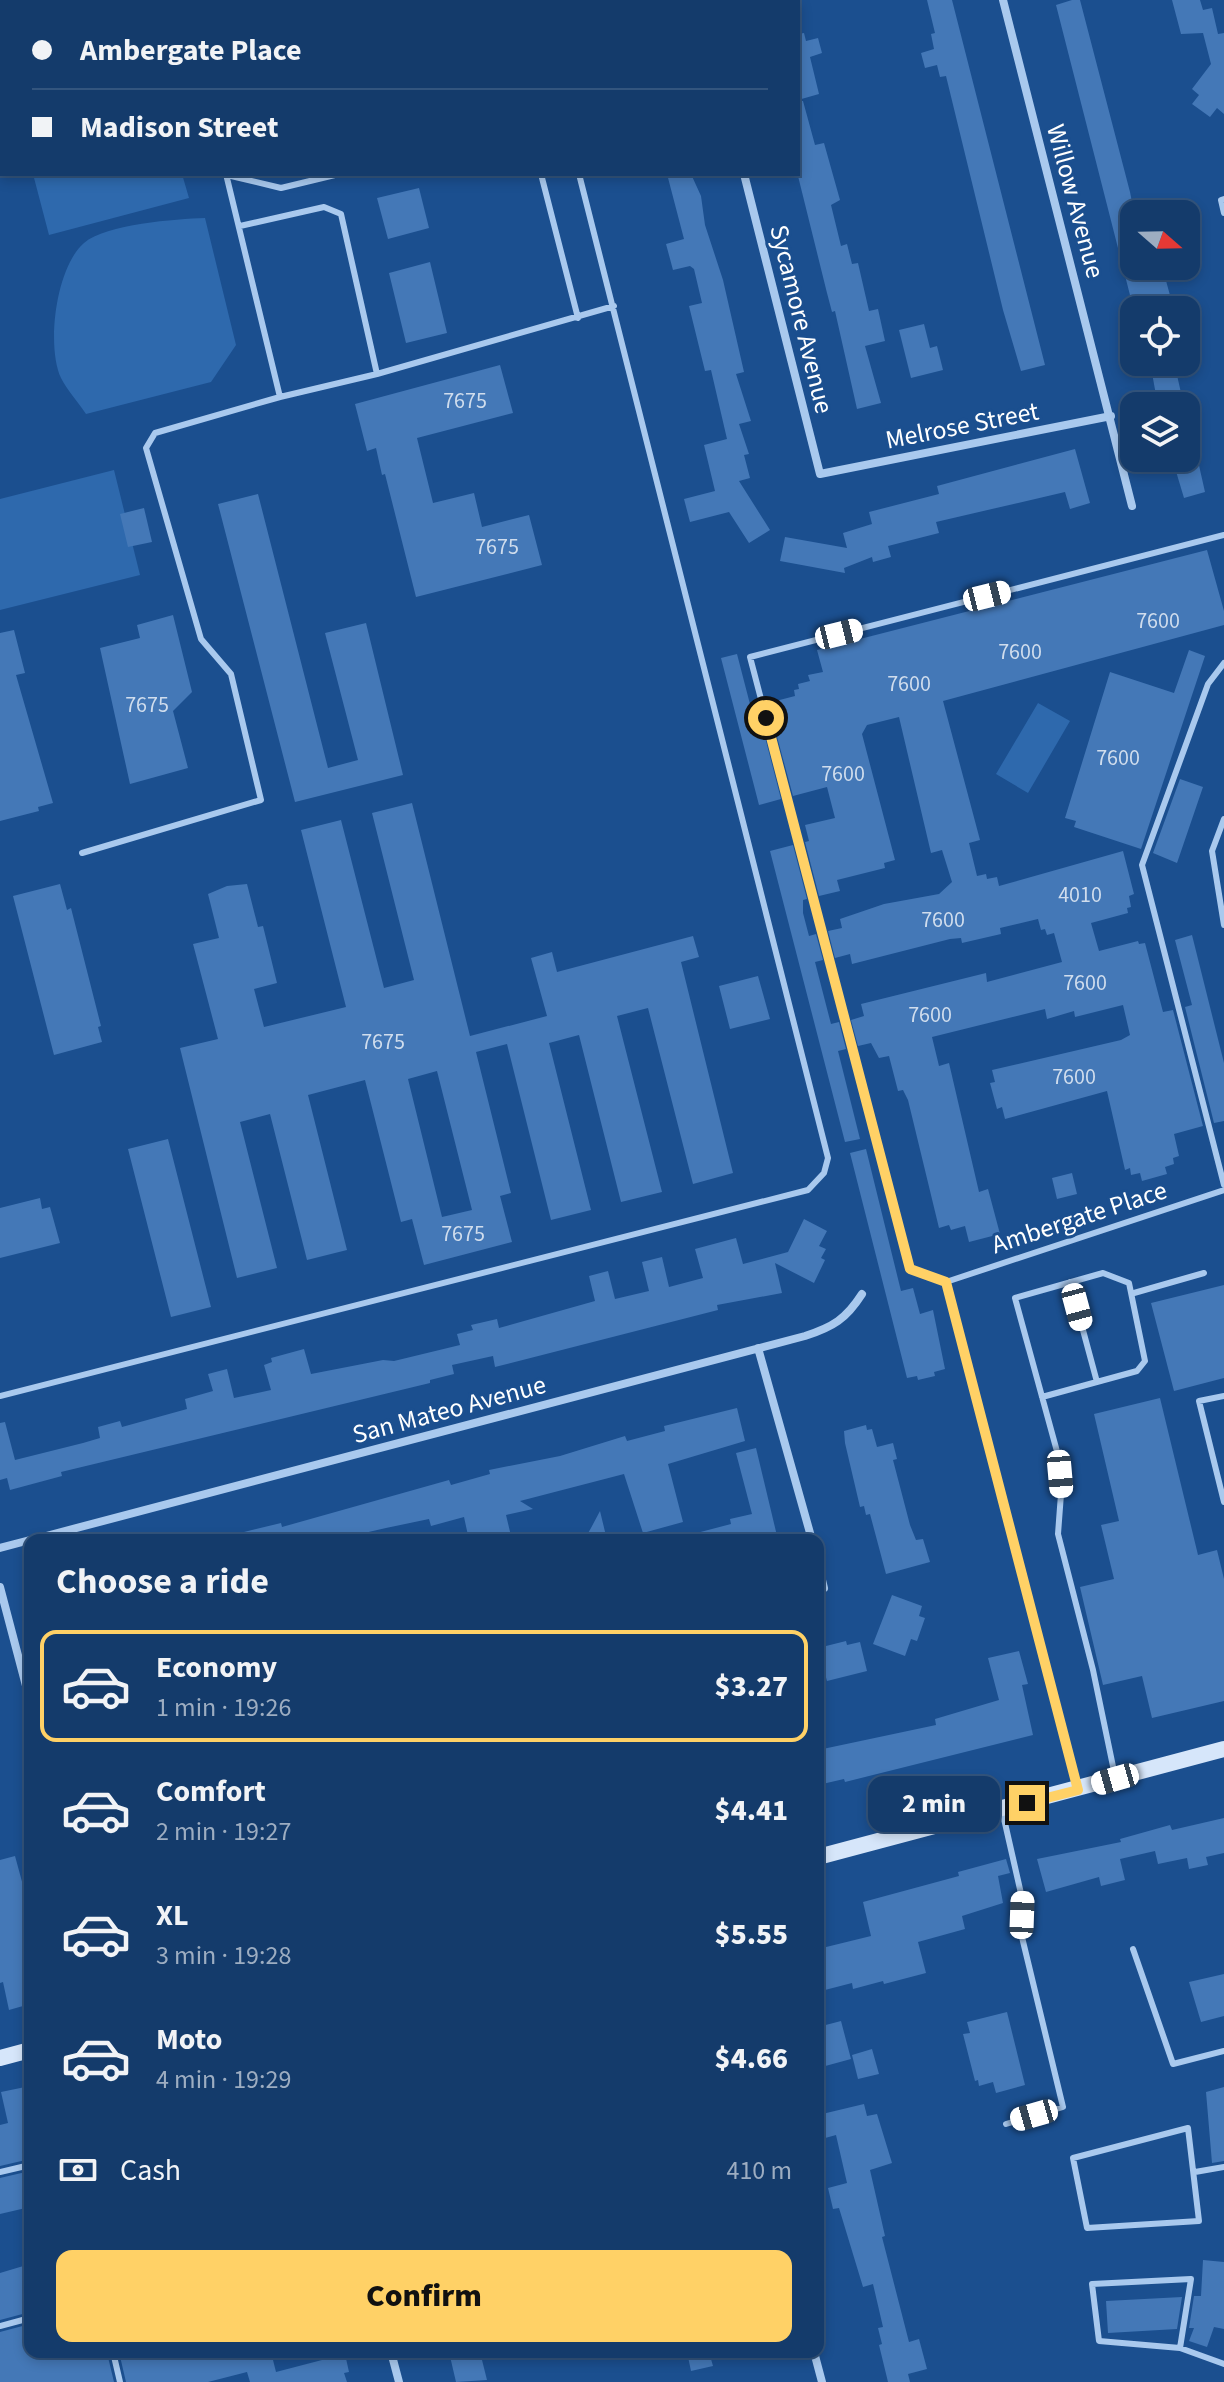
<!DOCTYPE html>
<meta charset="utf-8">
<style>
body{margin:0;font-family:"Source Sans 3",sans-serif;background:#214673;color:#f1f3f6;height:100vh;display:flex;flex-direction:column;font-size:30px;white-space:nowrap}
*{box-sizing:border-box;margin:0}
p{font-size:26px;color:#9dadc1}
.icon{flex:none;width:44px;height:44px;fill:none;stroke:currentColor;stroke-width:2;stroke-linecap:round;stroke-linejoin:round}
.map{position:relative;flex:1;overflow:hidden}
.side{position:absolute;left:24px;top:1534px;width:800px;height:824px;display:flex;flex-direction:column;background:#143b6b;border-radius:16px;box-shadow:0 4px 12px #0003,0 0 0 2px #33557e}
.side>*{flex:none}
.guide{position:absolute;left:0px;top:0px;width:800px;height:176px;box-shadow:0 4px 12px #0003,0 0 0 2px #33557e;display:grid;align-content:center;height:176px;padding:0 32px;background:#143b6b}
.needle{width:52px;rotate:110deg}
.fabs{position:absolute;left:1120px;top:200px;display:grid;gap:16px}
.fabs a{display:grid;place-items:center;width:80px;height:80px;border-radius:16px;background:#143b6b;box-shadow:0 4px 12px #0003,0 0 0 2px #33557e;font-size:40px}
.end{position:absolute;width:36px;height:36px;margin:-18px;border:10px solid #ffd166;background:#111;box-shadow:0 0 0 4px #111}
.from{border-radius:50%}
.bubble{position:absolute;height:56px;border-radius:16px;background:#143b6b;box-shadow:0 4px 12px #0003,0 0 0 2px #33557e;font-size:26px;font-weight:800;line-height:56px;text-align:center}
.car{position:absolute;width:24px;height:48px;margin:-24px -12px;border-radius:10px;box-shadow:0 0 6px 2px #0007;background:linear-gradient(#fff 24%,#345 0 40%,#fff 0 76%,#345 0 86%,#fff 0)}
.guide b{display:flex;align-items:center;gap:28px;height:76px;font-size:30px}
.guide b+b{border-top:2px solid #33557e}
.guide i{width:20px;height:20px;background:#f1f3f6}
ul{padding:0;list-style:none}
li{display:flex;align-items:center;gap:24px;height:112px;margin:0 16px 12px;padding:0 16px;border:4px solid transparent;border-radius:16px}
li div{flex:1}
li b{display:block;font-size:30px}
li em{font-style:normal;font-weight:800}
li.on{border-color:#ffd166}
li>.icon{width:72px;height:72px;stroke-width:1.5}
h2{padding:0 32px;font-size:36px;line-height:96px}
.pay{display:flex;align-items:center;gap:20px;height:88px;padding:0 32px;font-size:30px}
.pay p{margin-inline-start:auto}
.primary-button{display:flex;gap:16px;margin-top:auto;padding:16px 32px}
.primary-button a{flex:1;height:92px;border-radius:16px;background:#ffd166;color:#111;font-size:32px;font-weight:800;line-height:92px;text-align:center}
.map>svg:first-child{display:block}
</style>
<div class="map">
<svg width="1224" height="2382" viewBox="0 0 1224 2382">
<rect width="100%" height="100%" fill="#1b4f8f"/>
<path fill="#2e69ad" d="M194 0H523L524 2H194Z
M33 174H182L189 198 49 235Z
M205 218 236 345 211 382 86 414C78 402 67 390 61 378 46 346 56 267 84 243 106 224 176 219 205 218Z
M114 470 140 575 0 610V499Z
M1038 703 1070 721 1028 793 996 774Z"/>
<path fill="#4478b7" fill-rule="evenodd" d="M927 0H952L1045 365 1021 371 1003 310 946 76 940 77 937 65 925 68 921 53 934 49 931 34 935 33Z
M1072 0H1080L1130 192 1134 212V266H1162L1174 310H1137L1131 299 1056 5Z
M1172 0H1200L1203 10 1212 8 1218 34 1224 33V114L1217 108 1210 117 1192 104 1199 95 1192 89 1211 64 1203 33 1181 34Z
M804 33 806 41 818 38 822 53 810 57 819 94 798 100V34Z
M798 101H803L815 145 824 143 840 200 831 205 841 246 847 244 852 264 858 263 869 311 878 309 885 341 865 346 881 403 857 409 835 311 832 312 827 293 798 176Z
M667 174H691L701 196 705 225 723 280 744 372 736 374 751 421 739 424 749 454 744 455 750 478 739 481 770 530 749 543 729 512 690 522 684 499 715 491 704 445 727 439 711 370 705 371 689 306 702 303 694 269 690 266 673 270 666 244 684 239Z
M419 188 429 228 388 239 377 198Z
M430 262 447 333 406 343 389 273Z
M924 324 930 348 937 346 943 370 911 378 899 330Z
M1150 362H1174L1184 406H1158Z
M500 365 513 413 417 438 433 503 474 493 482 527 529 515 542 565 416 597 385 474 382 475 376 448 367 451 355 404Z
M1075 449 1090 503 1070 509 1065 492 936 522 939 533 888 546 891 557 873 562 872 557 844 568 845 573 780 561 785 537 847 548 843 533 872 524 869 512 939 494 937 486Z
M1196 452 1205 492 1184 498 1172 458H1186Z
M258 494 328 768 358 760 325 633 366 623 403 775 295 802 218 504Z
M144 508 152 542 128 547 120 514Z
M1207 550 1224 611V625L943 701 980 840 969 843 977 876 986 874 987 879 997 877 999 886 1123 851 1134 894 1129 896 1131 907 1127 908 1128 913 1091 923 1099 951 1138 941 1139 944 1145 943 1163 1012 1173 1010 1203 1126 1174 1134 1179 1156 1173 1158 1174 1164 1165 1167 1167 1174 1142 1181 1140 1173 1131 1175 1130 1168 1125 1170 1107 1091 1005 1119 1002 1107 997 1109 990 1083 995 1082 992 1070 1121 1040 1130 1035 1123 1005 1075 1017 1074 1011 1047 1019 1045 1009 932 1037 939 1066 949 1063 979 1192 988 1189 1000 1234 969 1242 965 1226 951 1230 949 1225 939 1228 908 1100 903 1090 898 1091 889 1056 879 1058 871 1043 858 1046 851 1020 864 1016 861 1004 986 973 987 982 1062 962 1054 933 1047 935 1045 929 1041 930 1038 919 1000 928 1001 934 962 943 961 938 950 939 852 964 850 954 835 958 828 931 842 928 840 919 884 904 939 894 952 882 942 850 931 853 899 717 867 725 862 734 895 860 884 863 885 868 837 880 840 891 819 896 805 842 809 841 805 825 835 818 827 787 793 796 768 703 795 696 794 690 799 689 798 684 810 681 808 675 823 672 817 650Z
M173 615 192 692 173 711 188 768 130 784 100 648 140 638 137 625Z
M14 630 25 673 16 675 53 803 38 807 39 811 0 821V633Z
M1189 650 1205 656 1141 849 1074 827 1076 821 1065 818 1110 672 1174 693Z
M737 654 751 708 757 706 781 799 759 805 721 658Z
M1180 779 1203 787 1177 863 1153 853Z
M412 803 470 1036 547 1016 531 958 552 952 557 972 693 936 699 957 681 962 733 1173 693 1184 648 1008 617 1016 662 1192 621 1202 579 1035 549 1043 591 1210 551 1220 507 1044 476 1052 511 1193 500 1196 512 1242 424 1265 412 1219 401 1222 365 1080 308 1095 347 1250 307 1260 270 1114 240 1122 277 1268 237 1278 180 1048 218 1039 193 944 219 938 208 894 227 886 247 884 258 927 263 926 277 983 254 989 264 1027 346 1007 301 830 341 820 384 988 414 980 372 813ZM437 1071 472 1210 442 1217 408 1079Z
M793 845 807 899 803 900V913L809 936 816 934 823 960 815 962 824 997 831 1024 839 1022 846 1049 838 1051 860 1139 845 1142 770 851Z
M60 884 67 910 71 908 101 1026 98 1027 102 1042 54 1055 13 896Z
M1192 935 1224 1063V1121L1214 1123 1185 1007 1192 1005 1175 940Z
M758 976 770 1019 730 1029 719 986Z
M168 1139 211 1307 171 1317 128 1149Z
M866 1149 901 1291 913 1288 920 1314 933 1310 945 1369 934 1372 935 1376 918 1380 917 1376 907 1378 850 1153Z
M1072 1173 1077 1194 1057 1199 1052 1178Z
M40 1198 42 1209 50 1207 60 1243 0 1258V1208Z
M804 1219 827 1231 819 1246 826 1249 821 1258 825 1260 814 1283 775 1263 782 1293 717 1305 718 1310 495 1367 493 1356 452 1365 454 1374 430 1380V1383L61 1472 62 1476 10 1490 7 1478 0 1480V1423L5 1422 15 1460 83 1443 100 1438 98 1427 120 1421 122 1427 187 1409 185 1399 213 1391 208 1374 227 1369 234 1398 271 1390 264 1365 272 1362 271 1358 304 1349 311 1374 383 1360 394 1361 460 1345 457 1334 473 1330 471 1325 497 1319 499 1328 595 1301 589 1276 608 1271 615 1299 649 1291 642 1262 662 1257 669 1287 703 1278 695 1249 736 1238 743 1264 788 1252Z
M1224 1285V1378L1174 1391 1151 1303Z
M1160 1398 1198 1555 1217 1550 1224 1579V1701L1152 1718 1142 1676 1103 1685 1080 1587 1114 1579 1101 1525 1119 1521 1094 1414Z
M737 1408 745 1441 668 1464 683 1522 643 1533 624 1474 520 1501 533 1509 506 1515 512 1540H469L464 1517 431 1526 429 1519 386 1528 351 1536 352 1540H237L236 1534 281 1523 282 1527 449 1480 451 1485 490 1474 489 1470 560 1456 625 1436 627 1441 665 1431 664 1426Z
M866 1425 867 1430 872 1429 877 1447 893 1443 897 1459 893 1460 910 1525 916 1540 923 1539 930 1562 886 1574 870 1514 866 1515 864 1506 860 1507 845 1443 844 1431Z
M756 1448 778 1540H690L689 1535 731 1524 730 1519 752 1514 736 1453Z
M600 1511 607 1540H584L591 1528Z
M892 1595 922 1606 919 1616 925 1618 917 1641 911 1639 905 1656 873 1644Z
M846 1641 847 1645 860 1642 867 1671 827 1681 818 1648Z
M1019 1651 1028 1684 1022 1685 1033 1735 845 1782 844 1779 818 1785V1750L936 1725 935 1719 999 1700 988 1658Z
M1224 1818V1853L1206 1857 1208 1865 1189 1869 1187 1858 1158 1864 1155 1851 1120 1859 1125 1880 1101 1886 1099 1877 1046 1892 1037 1859 1121 1842 1120 1839 1170 1825 1172 1830Z
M15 1856 30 1911V2004L9 2010 3 1982 0 1983V1860Z
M1006 1859 1010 1873 998 1876 1003 1903 962 1916 965 1929 918 1942 926 1973 884 1984 883 1981 853 1989 852 1983 821 1991 818 1949 871 1936 863 1902 959 1876 958 1872Z
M1224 1974V2016L1201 2022 1189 1982Z
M1007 2012 1025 2085 996 2093 993 2082 979 2086 978 2080 975 2081 963 2034 970 2033 967 2022Z
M841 2021 851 2059 818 2068V2027Z
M872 2049 879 2074 858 2079 852 2055Z
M30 2086V2159L0 2166V2125L8 2123 1 2092Z
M1224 2087V2161L1212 2163 1206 2092Z
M864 2104 867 2116 877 2114 892 2163 870 2170 885 2236 882 2237 909 2342 919 2339 927 2369 908 2374 910 2382H888L879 2345 882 2344 878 2328 883 2327 873 2284 863 2287 839 2208 833 2209 828 2188 847 2183 836 2135 818 2140V2115Z
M30 2171V2207L0 2214V2178Z
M1203 2260 1224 2262V2329L1214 2327 1207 2347 1189 2341 1194 2328H1189L1194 2296H1201Z
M30 2264V2312L0 2320V2273Z
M1182 2297 1177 2329 1108 2333 1106 2301Z
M30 2324V2352H74L81 2360 107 2353 114 2382H0V2332Z
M119 2352H271L276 2372 345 2354 349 2372 344 2373 347 2382H250L247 2372 208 2382H126Z
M449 2352H480L487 2380 456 2382Z
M687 2352H709L713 2366 691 2371Z"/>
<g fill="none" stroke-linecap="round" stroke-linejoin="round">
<path stroke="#a9c9ee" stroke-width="6" d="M182 0V2
M534 0 535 2
M541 174 578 318
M227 175 281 188 339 174
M1224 199 1221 200 1224 213
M240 226 324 207 341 214 377 374 280 397
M377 374 614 306
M1224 535 750 657 910 1269 946 1282 1224 1190
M1224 663 1208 684 1142 865 1224 1185
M1224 819 1212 851 1224 925
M82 853 261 800 231 674 201 639 146 448 155 433 280 397 226 174
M946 1282 1077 1787
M1070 1282 1097 1382
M1134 1293 1204 1273
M0 1396 808 1190 824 1173 828 1158 579 174
M1224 1396 1199 1401 1224 1502
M1042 1397 1137 1371 1145 1361 1129 1283 1103 1273 1015 1298 1058 1455 1061 1494 1058 1534 1093 1670 1115 1776
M1002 1810 1022 1898 1021 1933 1063 2107 1006 2124
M1133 1949 1173 2064 1224 2051
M1188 2128 1199 2221 1087 2228 1073 2158Z
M0 2172 30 2165
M1195 2172 1224 2167
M0 2326 30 2318
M1180 2348 1191 2279 1092 2284 1099 2341 1180 2348 1224 2364
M113 2352 120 2382"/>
<path stroke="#a9c9ee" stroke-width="8" d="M700 0 701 2
M1003 0 1132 506
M744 174 820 474 1111 416
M758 1348 812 1540
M31 1540 805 1336C833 1327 846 1319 862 1294
M0 1548 30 1540
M818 1564 824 1588 818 1589
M0 1587 30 1701
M391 2352 399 2382
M814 2352 822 2382"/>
<path stroke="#d6e6fa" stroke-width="16" d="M818 1857 1224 1749
M0 2058 30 2050"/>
</g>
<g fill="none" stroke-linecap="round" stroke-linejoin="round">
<path stroke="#ffd166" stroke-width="10" d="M766 718 910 1269 946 1282 1078 1790 1027 1803"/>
</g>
<g text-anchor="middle" stroke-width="6" stroke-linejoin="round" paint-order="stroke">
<g font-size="22" fill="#d0dded">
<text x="465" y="408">7675</text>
<text x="497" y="554">7675</text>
<text x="1158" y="628">7600</text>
<text x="1020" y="659">7600</text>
<text x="909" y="691">7600</text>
<text x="147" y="712">7675</text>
<text x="1118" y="765">7600</text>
<text x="843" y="781">7600</text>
<text x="1080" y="902">4010</text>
<text x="943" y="927">7600</text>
<text x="1085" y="990">7600</text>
<text x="930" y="1022">7600</text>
<text x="383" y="1049">7675</text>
<text x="1074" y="1084">7600</text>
<text x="463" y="1241">7675</text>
</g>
<g font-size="26" fill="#fff" stroke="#1b4f8f">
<text transform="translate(1076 201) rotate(75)" y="9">Willow Avenue</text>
<text transform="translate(802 319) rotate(76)" y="9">Sycamore Avenue</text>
<text transform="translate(962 425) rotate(-11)" y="9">Melrose Street</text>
<text transform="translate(1079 1217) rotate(-18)" y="9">Ambergate Place</text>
<text transform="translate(449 1409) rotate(-15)" y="9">San Mateo Avenue</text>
</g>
</g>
</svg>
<div class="fabs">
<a><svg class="needle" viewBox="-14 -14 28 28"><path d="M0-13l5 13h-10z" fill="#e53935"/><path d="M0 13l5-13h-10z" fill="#9dadc1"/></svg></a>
<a><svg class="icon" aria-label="locate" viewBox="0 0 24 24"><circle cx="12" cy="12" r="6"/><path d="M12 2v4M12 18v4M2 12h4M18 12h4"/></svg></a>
<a><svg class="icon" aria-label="layers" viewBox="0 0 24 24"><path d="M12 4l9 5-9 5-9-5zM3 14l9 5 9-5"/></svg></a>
</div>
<i class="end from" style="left:766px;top:718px"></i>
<i class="end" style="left:1027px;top:1803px"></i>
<div class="bubble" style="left:868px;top:1776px;width:132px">2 min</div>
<i class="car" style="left:987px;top:596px;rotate:76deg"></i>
<i class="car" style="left:839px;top:634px;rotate:76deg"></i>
<i class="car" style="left:1077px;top:1307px;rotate:165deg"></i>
<i class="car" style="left:1060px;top:1474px;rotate:175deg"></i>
<i class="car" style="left:1115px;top:1779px;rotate:254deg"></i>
<i class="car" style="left:1022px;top:1915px;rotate:2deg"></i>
<i class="car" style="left:1034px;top:2115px;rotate:254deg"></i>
<div class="guide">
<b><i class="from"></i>Ambergate Place</b>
<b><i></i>Madison Street</b>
</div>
<section class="side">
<h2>Choose a ride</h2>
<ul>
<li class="on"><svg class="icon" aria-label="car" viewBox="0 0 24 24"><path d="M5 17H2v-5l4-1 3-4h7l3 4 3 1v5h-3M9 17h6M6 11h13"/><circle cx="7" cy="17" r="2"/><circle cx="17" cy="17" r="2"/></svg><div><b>Economy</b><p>1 min · 19:26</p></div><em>$3.27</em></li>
<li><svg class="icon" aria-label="car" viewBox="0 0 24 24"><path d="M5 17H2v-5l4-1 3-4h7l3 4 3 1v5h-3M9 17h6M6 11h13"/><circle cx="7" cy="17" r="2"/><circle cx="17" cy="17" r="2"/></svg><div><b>Comfort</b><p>2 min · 19:27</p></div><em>$4.41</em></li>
<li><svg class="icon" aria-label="car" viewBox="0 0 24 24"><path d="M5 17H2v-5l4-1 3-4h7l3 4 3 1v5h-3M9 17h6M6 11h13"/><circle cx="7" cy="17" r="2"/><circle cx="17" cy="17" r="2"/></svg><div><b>XL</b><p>3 min · 19:28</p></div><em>$5.55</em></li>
<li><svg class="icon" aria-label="car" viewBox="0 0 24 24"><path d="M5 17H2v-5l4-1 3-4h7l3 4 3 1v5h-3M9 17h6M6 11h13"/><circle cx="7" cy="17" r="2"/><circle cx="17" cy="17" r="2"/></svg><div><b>Moto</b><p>4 min · 19:29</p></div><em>$4.66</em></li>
</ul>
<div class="pay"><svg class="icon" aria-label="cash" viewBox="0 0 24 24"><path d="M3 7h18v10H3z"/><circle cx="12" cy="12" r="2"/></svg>Cash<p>410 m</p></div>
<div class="primary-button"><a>Confirm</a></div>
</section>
</div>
